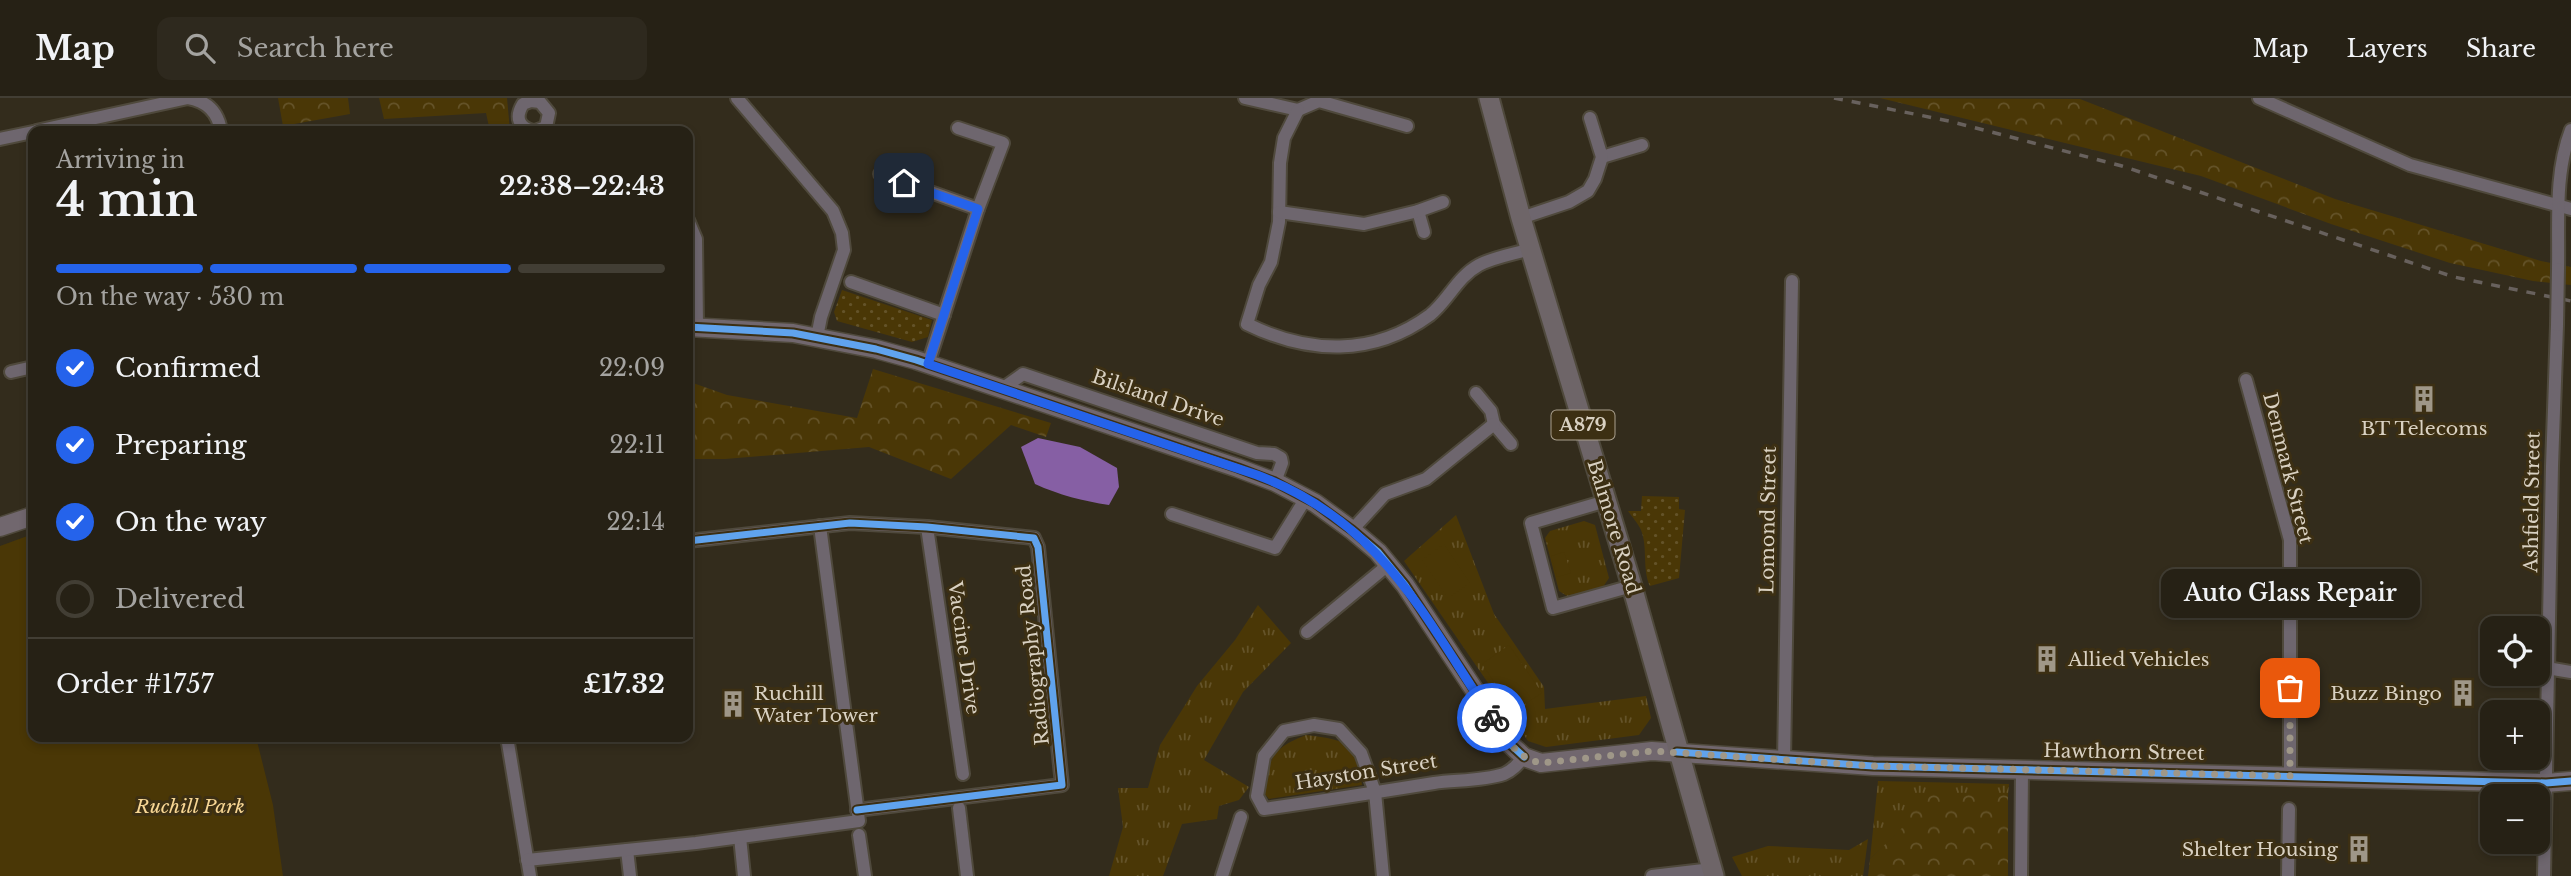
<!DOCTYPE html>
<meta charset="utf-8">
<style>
body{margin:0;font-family:"Libre Baskerville",serif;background:#2e291e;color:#f1f3f6;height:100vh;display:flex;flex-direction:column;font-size:26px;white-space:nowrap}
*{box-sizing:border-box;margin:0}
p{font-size:23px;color:#a4a3a0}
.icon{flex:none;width:38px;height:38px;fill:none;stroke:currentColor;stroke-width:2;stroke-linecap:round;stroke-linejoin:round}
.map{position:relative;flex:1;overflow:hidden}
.side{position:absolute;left:28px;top:28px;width:665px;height:616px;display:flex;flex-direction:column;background:#262115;border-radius:14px;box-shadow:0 4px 10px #0003,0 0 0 2px #423e34}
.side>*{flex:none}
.fabs{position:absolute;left:2480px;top:518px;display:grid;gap:14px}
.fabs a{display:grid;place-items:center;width:70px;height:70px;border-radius:14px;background:#262115;box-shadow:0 4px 10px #0003,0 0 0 2px #423e34;font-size:35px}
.pin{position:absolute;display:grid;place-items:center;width:60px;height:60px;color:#fff;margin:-30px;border-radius:14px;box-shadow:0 4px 10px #0006}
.courier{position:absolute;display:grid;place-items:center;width:70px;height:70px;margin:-35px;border:5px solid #2563eb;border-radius:50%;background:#fff;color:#222;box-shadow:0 2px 9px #0007}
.bubble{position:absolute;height:49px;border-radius:14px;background:#262115;box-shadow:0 4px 10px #0003,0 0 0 2px #423e34;font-size:23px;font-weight:600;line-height:49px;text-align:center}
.head em{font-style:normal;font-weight:600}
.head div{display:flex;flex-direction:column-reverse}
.head{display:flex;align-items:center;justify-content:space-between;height:119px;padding:0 28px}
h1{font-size:46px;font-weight:600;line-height:52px}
.bar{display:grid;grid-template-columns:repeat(4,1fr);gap:10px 7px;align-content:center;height:84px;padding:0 28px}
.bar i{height:9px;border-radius:5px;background:#423e34}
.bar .on{background:#2563eb}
.bar p{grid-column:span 4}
.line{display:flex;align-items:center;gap:18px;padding:0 28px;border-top:2px solid #423e34}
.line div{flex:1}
ol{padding:0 28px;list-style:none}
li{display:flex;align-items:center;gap:21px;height:77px}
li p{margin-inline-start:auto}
li .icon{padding:7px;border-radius:50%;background:#2563eb;color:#fff;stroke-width:4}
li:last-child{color:#a4a3a0}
li i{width:38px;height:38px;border:4px solid #423e34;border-radius:50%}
header{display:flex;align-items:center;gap:42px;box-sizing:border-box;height:98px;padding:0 35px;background:#262115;border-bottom:2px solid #423e34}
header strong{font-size:33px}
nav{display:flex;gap:38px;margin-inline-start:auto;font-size:24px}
.search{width:490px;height:63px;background:#2e291e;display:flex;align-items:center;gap:18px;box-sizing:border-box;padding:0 24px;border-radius:14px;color:#a4a3a0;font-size:26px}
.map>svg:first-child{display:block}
</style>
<header>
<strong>Map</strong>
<div class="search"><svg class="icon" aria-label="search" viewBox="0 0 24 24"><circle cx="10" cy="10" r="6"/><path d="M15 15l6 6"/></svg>Search here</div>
<nav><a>Map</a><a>Layers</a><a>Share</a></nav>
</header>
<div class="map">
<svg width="2571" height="778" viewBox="0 0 2571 778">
<defs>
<pattern id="grass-tufts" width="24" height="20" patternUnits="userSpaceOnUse" patternTransform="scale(1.75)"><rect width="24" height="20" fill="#4a3706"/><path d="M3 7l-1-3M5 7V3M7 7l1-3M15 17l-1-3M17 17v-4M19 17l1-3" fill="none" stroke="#645329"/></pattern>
<pattern id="forest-crowns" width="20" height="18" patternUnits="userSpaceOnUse" patternTransform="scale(1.75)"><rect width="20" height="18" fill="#4a3706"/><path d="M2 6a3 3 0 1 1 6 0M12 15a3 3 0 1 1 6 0" fill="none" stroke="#645329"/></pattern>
<pattern id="garden-dots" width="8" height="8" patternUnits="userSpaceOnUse" patternTransform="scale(1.75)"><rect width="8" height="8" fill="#4a3706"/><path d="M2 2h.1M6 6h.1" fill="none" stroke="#645329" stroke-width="1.8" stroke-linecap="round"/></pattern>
</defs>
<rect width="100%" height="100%" fill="#332c1c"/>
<!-- grass -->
<g fill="url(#grass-tufts)">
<polygon points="1456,417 1494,516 1544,589 1545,611 1646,598 1651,620 1639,637 1546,649 1528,643 1404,463"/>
<polygon points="1584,423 1595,427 1609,480 1603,489 1567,498 1559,493 1545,440 1550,433"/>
<polygon points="1258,507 1291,545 1243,594 1204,662 1249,689 1239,702 1219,708 1217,721 1182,726 1163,778 1109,778 1123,729 1118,690 1148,690 1160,647 1197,588 1235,542"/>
<path d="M 1306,637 C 1348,642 1355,644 1362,687 L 1269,701 L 1263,694 C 1271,658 1271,651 1306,637 Z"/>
<polygon points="1878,683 2009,686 2008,696 1922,696 1904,729 1870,761"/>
<polygon points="1868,741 1863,778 1742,778 1732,759 1768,748 1849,752"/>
</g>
<!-- forest -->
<g fill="url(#forest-crowns)">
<polygon points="278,0 348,0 350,16 283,28"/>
<polygon points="379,0 507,0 510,33 490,33 486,15 384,21"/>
<polygon points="1880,0 2080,1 2335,101 2541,163 2571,169 2571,187 2533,183 2450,165 2331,126 2201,78"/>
<polygon points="873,271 1051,325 1046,339 1011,327 951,381 869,349 725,361 688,361 688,287 693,285 727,297 857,320"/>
<polygon points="1921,696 2008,696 2008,778 1868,778 1870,761 1903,729"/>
</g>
<!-- park -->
<g fill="#4a3706">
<polygon points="33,436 33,639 256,639 273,707 283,778 0,778 0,448"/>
<polygon points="1444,446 1470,485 1448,500 1422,462"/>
<polygon points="1564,454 1571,475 1557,479 1551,458"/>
<polygon points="1509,547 1542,595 1514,613 1482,566"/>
</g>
<!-- garden -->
<g fill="url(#garden-dots)">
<polygon points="842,192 932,222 928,239 912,244 837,223 834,214"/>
<path d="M 1642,398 L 1679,399 L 1679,411 L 1685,412 L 1679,480 L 1650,488 C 1642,472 1648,449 1641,432 C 1638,425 1632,419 1628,413 L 1641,413 Z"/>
</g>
<!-- water -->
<path fill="#865fa4" d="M 1038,340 L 1080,349 L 1117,370 L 1119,389 L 1109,407 C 1083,403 1059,397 1035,386 L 1021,349 Z"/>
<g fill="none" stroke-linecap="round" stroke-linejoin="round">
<defs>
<g id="street">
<path d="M 188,0 C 207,3 218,14 221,33"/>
<polyline points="737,0 833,113 842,135 844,152 821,219 817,239"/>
<polyline points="1245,0 1298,12 1319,3 1407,28"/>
<polyline points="2259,0 2410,67 2571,111"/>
<path d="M 1298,12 L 1284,40 L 1280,65 L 1279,124 L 1271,164 L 1259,187 L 1247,226 C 1308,256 1373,259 1430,217 C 1448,203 1457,179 1479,167 C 1494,159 1514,156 1530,151"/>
<polyline points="36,33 188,0"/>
<path d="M 533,33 C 518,29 515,19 523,6 L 531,3 L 540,4 L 549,15 L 546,29 L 535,33"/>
<polyline points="0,41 33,34"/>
<polyline points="1602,59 1642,47"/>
<polyline points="880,76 978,111"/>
<polyline points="1418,113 1424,134"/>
<polyline points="1279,114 1364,126 1418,113 1443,104"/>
<polyline points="1521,120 1569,104 1588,93 1595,81 1602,59 1590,20"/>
<polyline points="688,122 696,141 697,229"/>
<path d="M 2558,171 C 2559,125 2554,76 2571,32"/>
<polyline points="851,184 944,217"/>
<polyline points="928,266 978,111 1003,45 958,30"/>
<polyline points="11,274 33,269"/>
<polyline points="2246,282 2290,442 2290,678"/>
<polyline points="1002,291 1023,276 1257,355 1274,356 1281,360 1282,365 1275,384"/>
<polyline points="1476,295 1491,313 1494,326 1511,346"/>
<polyline points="1606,403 1531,425 1553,510 1632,488"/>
<polyline points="1172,416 1275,450 1306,400"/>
<polyline points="927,429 963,676"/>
<polyline points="1352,432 1385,396 1426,381 1494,326"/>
<polyline points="688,443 850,425 927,429 1034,440 1038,449 1062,687 857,712"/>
<polyline points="1307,534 1388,467"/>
<polyline points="2547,570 2571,574"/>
<polyline points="507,639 530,778"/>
<polyline points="1784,663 1792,183"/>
<polyline points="959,710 967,778"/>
<polyline points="859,737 865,778"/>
<polyline points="740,739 744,778"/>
<polyline points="627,752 630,778"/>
<polyline points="527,762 696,745 859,723 820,428"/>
<polyline points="1222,778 1241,719"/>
<path d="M 1383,778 L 1375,694 L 1361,655 L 1339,631 L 1314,627 L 1284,633 L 1264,658 L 1257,698 L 1264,711 C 1321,703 1378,694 1434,685 C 1456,682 1483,683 1504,676 C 1513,672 1518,666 1524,659"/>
<polyline points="1652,778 1712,771"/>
<polyline points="2021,778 2022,672"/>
<polyline points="2288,778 2289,711"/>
<polyline points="2544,778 2552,368 2557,227"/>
</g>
<g id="secondary">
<polyline points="688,229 793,235 876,251 916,262 1238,370 1275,384 1315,405 1352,432 1378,454 1405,487 1510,646 1524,659 1541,665 1652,653 1873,668 2546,685 2571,683"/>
<polyline points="0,429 33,418"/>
</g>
<polyline id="primary" points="1489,0 1521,120 1632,488 1714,778"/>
</defs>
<!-- street casing -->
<use href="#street" stroke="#4f493c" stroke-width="16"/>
<!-- secondary casing -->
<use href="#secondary" stroke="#4f493c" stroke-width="21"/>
<!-- primary casing -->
<use href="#primary" stroke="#4f493c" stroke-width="23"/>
<!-- street -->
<use href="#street" stroke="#6e666e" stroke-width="12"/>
<!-- secondary -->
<use href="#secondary" stroke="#71676e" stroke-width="18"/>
<!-- primary -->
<use href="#primary" stroke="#6e6568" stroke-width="19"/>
<!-- rail -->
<polyline stroke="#68615d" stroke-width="3.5" stroke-dasharray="9 9" stroke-linecap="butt" points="1834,0 1949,23 2122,68 2454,179 2571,203"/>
<defs>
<polyline id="street-bridge" points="2557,227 2558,171"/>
</defs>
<!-- street-bridge casing -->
<use href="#street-bridge" stroke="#4f493c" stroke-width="16" stroke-linecap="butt"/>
<!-- street-bridge -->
<use href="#street-bridge" stroke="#6e666e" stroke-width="12"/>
<defs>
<g id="cycleway">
<polyline points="688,229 793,235 876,251 916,262 1238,370 1275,384 1315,405 1352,432 1378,454 1405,487 1510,646 1524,659"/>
<polyline points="688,443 850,425 927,429 1034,440 1038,449 1062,687 857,712"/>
<polyline points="1677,654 1873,668 2546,685 2571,683"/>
</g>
</defs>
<!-- cycleway casing -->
<use href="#cycleway" stroke="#3c2f13" stroke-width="11"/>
<!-- cycleway -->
<use href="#cycleway" stroke="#60a3ed" stroke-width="7"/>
</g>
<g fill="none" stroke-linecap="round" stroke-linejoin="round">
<!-- done -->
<path stroke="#9f9788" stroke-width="7" stroke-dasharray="0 12.6" d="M 1492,620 C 1505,639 1516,660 1541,665 L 1652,653 L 1873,668 L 2290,678 L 2290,590"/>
<!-- route -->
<path stroke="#2563eb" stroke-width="9" d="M 904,85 L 978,111 L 928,266 L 1257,377 C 1383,425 1422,516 1492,620"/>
</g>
<!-- icons -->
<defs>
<symbol id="building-bare" viewBox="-9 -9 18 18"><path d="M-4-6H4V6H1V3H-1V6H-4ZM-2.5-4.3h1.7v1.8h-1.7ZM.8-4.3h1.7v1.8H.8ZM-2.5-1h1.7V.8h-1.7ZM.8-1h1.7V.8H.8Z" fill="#9f9788" stroke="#3c2f13" stroke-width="2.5" paint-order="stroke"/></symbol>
</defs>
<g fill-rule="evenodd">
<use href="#building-bare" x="2405" y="282" width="38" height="38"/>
<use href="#building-bare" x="2028" y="542" width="38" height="38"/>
<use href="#building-bare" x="2444" y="576" width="38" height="38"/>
<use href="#building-bare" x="714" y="587" width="38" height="38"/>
<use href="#building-bare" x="2340" y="732" width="38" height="38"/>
</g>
<g text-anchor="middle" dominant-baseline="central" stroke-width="6" stroke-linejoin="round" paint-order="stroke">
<!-- shield labels -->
<rect fill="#3c2f13" stroke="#aaa08e" stroke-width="2" x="1551.5" y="312.5" width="63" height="29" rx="5"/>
<g font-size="18" font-weight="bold" fill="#d9d1c2">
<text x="1583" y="327">A879</text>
</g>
<!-- street labels -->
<g font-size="19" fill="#d9d1c2" stroke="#3c2f13">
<text transform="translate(1158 300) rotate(19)">Bilsland Drive</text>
<text transform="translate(2288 370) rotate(76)">Denmark Street</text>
<text transform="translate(2532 404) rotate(-89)">Ashfield Street</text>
<text transform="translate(1768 422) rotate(-89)">Lomond Street</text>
<text transform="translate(1614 429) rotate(73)">Balmore Road</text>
<text transform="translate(964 550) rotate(82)">Vaccine Drive</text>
<text transform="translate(1033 557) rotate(-96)">Radiography Road</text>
<text transform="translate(2124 654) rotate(1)">Hawthorn Street</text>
<text transform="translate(1366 674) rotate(-9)">Hayston Street</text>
</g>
<!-- poi labels -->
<g font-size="19" fill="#d9d1c2" stroke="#3c2f13" text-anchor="start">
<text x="2424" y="330" text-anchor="middle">BT Telecoms</text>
<text x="2068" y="561">Allied Vehicles</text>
<text x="754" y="595">Ruchill<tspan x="754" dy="22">Water Tower</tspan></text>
<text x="2442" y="595" text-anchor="end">Buzz Bingo</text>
<text x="2338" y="751" text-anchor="end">Shelter Housing</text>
</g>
<!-- park labels -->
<g font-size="19" font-style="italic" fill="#f7d694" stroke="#3c2f13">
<text x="190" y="708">Ruchill Park</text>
</g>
</g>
</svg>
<div class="fabs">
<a><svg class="icon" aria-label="locate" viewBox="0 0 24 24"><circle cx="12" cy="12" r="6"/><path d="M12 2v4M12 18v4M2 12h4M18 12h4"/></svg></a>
<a>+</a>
<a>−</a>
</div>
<div class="pin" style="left:2290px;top:590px;background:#ea580c"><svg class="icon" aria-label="bag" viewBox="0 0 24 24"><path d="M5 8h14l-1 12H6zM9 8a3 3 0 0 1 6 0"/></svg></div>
<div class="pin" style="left:904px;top:85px;background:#1f2937"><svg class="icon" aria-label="home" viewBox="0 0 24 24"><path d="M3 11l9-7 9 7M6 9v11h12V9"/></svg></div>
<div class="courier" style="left:1492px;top:620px"><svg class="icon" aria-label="bike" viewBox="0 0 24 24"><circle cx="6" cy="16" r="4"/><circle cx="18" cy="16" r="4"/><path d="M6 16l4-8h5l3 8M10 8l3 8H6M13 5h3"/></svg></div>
<div class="bubble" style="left:2161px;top:471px;width:259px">Auto Glass Repair</div>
<section class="side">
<div class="head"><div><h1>4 min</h1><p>Arriving in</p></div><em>22:38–22:43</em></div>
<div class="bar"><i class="on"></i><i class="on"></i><i class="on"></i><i></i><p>On the way · 530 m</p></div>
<ol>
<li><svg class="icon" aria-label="check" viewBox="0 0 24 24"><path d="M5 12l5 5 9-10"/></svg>Confirmed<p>22:09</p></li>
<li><svg class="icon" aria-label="check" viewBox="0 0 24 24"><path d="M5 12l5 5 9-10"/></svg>Preparing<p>22:11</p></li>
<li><svg class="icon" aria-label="check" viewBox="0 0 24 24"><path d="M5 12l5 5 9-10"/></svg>On the way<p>22:14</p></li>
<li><i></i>Delivered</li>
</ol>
<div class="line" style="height:91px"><div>Order #1757</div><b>£17.32</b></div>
</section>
</div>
